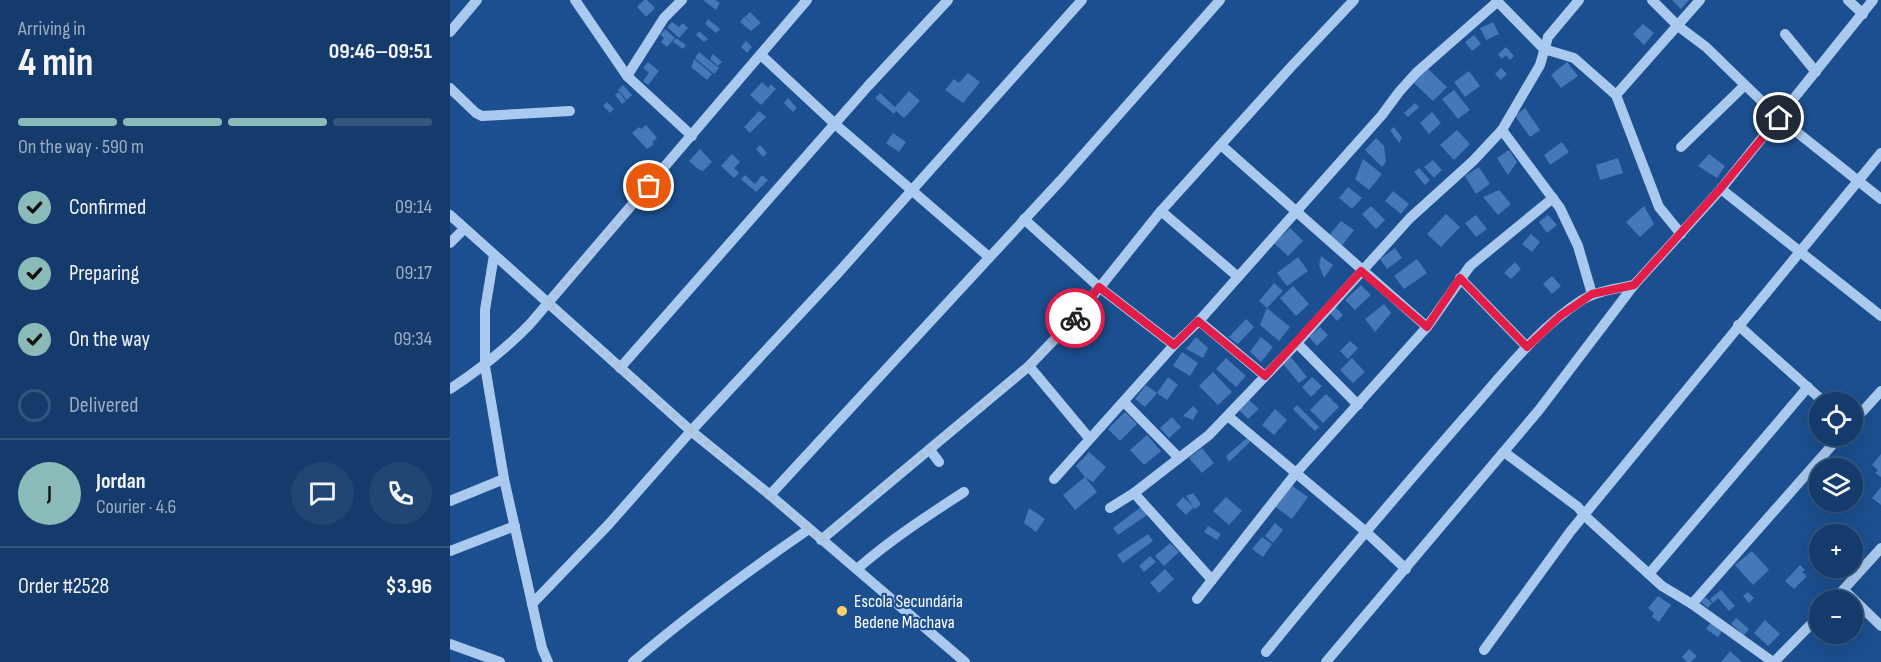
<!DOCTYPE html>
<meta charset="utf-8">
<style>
body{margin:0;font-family:"Sofia Sans Condensed",sans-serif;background:#214673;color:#f1f3f6;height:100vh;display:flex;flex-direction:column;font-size:22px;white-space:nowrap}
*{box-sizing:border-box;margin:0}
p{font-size:20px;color:#9dadc1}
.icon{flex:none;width:33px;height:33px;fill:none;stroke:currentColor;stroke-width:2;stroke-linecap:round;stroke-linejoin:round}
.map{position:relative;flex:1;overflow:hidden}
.side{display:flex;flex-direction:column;background:#143b6b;width:450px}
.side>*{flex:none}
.buttons{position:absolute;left:1359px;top:392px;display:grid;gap:12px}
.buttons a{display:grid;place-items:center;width:54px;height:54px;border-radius:50%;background:#143b6b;box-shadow:0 6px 24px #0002,0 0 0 2px #33557e;font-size:30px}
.pin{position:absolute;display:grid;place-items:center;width:51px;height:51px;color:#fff;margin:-26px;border:3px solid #fff;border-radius:50%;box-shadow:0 2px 6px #0007}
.courier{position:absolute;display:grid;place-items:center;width:60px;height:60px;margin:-30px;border:4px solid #e11d48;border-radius:50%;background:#fff;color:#222;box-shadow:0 2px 8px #0007}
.summary em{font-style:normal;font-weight:700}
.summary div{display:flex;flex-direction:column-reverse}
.summary{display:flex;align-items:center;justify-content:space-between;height:102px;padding:0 18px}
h1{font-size:39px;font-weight:700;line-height:45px}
.bar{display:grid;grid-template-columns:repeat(4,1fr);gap:9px 6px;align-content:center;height:72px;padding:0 18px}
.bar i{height:8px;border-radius:4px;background:#33557e}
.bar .active{background:#8bbbb9}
.bar p{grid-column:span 4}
.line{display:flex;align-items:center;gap:15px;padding:0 18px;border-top:2px solid #33557e}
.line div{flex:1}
.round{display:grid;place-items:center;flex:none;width:63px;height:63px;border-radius:32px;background:#214673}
ol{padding:0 18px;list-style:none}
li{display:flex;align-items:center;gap:18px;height:66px}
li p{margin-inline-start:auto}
li .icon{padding:6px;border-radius:50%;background:#8bbbb9;color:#111;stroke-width:4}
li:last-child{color:#9dadc1}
li i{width:33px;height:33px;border:3px solid #33557e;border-radius:50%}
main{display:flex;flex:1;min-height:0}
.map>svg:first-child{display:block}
</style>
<main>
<section class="side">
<div class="summary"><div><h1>4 min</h1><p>Arriving in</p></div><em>09:46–09:51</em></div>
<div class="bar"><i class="active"></i><i class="active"></i><i class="active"></i><i></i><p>On the way · 590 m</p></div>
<ol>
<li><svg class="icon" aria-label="check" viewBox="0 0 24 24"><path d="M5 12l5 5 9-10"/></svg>Confirmed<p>09:14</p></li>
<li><svg class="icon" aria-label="check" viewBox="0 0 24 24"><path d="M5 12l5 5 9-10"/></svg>Preparing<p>09:17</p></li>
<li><svg class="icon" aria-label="check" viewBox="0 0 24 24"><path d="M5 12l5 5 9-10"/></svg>On the way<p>09:34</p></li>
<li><i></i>Delivered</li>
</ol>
<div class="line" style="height:108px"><b class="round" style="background:#8bbbb9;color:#111">J</b><div><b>Jordan</b><p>Courier · 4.6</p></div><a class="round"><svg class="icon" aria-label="chat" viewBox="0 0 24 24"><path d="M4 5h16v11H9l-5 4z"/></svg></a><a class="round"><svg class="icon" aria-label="phone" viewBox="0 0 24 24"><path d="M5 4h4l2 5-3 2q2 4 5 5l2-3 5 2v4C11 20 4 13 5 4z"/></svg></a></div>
<div class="line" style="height:78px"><div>Order #2528</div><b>$3.96</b></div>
</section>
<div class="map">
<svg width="1431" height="662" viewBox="0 0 1431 662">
<rect width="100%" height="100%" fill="#1b4f8f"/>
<!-- building -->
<g fill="#4478b7">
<polygon points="194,0 197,0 205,8 196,17 187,7"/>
<polygon points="253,0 265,0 270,3 266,10"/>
<polygon points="1222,0 1239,0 1231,9"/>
<polygon points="300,12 311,23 301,31 290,22 294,17 303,25 295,17"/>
<polygon points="258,19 270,29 266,33 255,24"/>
<polygon points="222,22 229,27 233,23 238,28 229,38 217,27"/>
<polygon points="1043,22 1049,34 1036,40 1030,28"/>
<polygon points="1193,24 1204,33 1194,45 1183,34"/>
<polygon points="215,29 225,38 217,47 211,42 214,38 210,35"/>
<polygon points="249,31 258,39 254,42 246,35"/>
<polygon points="1024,35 1031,44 1022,51 1015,42"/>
<polygon points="226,38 236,45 233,49 223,42"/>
<polygon points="296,41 302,47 297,53 291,47"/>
<polygon points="1056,47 1064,56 1060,60 1056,55 1052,59 1048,54"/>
<polygon points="249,52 269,68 264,74 245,58"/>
<polygon points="263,54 272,62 268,66 260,59"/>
<polygon points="244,59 262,74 257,80 241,67"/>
<polygon points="198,62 209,71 198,85 193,81 199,73 193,68"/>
<polygon points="1117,62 1128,76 1111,88 1101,75"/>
<polygon points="977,68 997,87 983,101 963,82"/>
<polygon points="1051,68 1057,74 1051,80 1045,74"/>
<polygon points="1019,71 1030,86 1015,97 1004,82"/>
<polygon points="518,73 530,82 513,103 495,90 504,79 509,83"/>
<polygon points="312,82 318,88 321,84 326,89 311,105 300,95"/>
<polygon points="173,85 182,95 177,100 168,90"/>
<polygon points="1004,90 1020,110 1008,119 992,99"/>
<polygon points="459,91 470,101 454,118 446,111 444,114 425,98 430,93 445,107"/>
<polygon points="169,92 176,101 172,104 165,95"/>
<polygon points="338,98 347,108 343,112 334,103"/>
<polygon points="157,102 164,109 160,113 153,106"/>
<polygon points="965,103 969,107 958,117 954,113"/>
<polygon points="1075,108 1090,130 1080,137 1065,116"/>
<polygon points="309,111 316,117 300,133 294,127"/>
<polygon points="982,112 991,123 979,134 970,123"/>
<polygon points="196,125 207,138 202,142 204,144 197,149 182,133 189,127 191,129"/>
<polygon points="944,127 952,138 949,143 940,130"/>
<polygon points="1007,130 1020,144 1004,160 990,145"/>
<polygon points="443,133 456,142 449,152 436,143"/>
<polygon points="926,138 934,146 936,162 932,167 915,150"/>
<polygon points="1112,142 1119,152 1100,165 1094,155"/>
<polygon points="310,145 317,153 313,157 306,149"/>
<polygon points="250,149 262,162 253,171 248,169 239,161"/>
<polygon points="1059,150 1067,162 1058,175 1047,158"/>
<polygon points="282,154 290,162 284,168 289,173 284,178 271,166"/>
<polygon points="1259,154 1275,166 1267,178 1248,166"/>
<polygon points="1168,158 1173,173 1150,180 1146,165"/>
<polygon points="913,159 932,174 919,190 905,179"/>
<polygon points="983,160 992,170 984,178 974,167"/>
<polygon points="1029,167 1040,184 1026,194 1015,176"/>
<polygon points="969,168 980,180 975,185 964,172"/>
<polygon points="295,175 305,184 312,175 318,180 306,192 291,179"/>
<polygon points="898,187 912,198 902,209 889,198"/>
<polygon points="1049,190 1061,204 1048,215 1033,197"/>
<polygon points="943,191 959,204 951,214 935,201"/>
<polygon points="921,206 935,220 926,229 912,214"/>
<polygon points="1194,206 1204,224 1190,237 1176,222"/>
<polygon points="996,214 1010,227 991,247 977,234"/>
<polygon points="1026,215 1037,229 1026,237 1015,223"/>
<polygon points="1098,215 1107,225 1097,233 1089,222"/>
<polygon points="891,221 904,230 890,248 877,238"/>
<polygon points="840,228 853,241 838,256 824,243"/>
<polygon points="1081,234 1090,242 1082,252 1072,244"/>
<polygon points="945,248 952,258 937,269 930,259"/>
<polygon points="871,256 883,265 874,278 869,265"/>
<polygon points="848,257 858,271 837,286 827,273"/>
<polygon points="967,259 977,273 954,289 944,276"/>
<polygon points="1065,262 1071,269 1061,279 1054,273"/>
<polygon points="1102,276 1111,286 1102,294 1093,284"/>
<polygon points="824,283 833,291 817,308 809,301"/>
<polygon points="911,285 921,295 905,310 895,300"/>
<polygon points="843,286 859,304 846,316 830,298"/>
<polygon points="934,304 941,313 925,332 915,319"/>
<polygon points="884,306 893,315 887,321 878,311"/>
<polygon points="817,308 840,327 829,341 810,325"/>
<polygon points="796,319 804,327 788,344 779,337"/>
<polygon points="870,327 878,335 867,346 859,337"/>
<polygon points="746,337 758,348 753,358 736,349"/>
<polygon points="811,337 823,347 811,362 800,352"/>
<polygon points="900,341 908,348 898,359 890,351"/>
<polygon points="732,352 748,363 740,376 723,366"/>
<polygon points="841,357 857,377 849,383 833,364"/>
<polygon points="776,358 796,376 786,387 766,369"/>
<polygon points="902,358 915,372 903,383 890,370"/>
<polygon points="763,372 782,392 768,405 749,386"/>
<polygon points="718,377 728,385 717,400 707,393 695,407 685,399 696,385 707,393"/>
<polygon points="862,377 872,386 861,397 852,387"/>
<polygon points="876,394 889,407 873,423 860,410"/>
<polygon points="798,399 809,409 798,419 788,409"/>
<polygon points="847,405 869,427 865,431 843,409"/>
<polygon points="743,406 748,411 743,420 733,416"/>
<polygon points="825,409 837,420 824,435 812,425"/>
<polygon points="675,412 687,424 670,441 658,429"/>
<polygon points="722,417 731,427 719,438 710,428"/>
<polygon points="697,435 711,451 694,465 680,450"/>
<polygon points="797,438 800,442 779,462 776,456"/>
<polygon points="752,448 764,463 752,473 739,458"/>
<polygon points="639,452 656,467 643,482 635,477 647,492 625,510 613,495 635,477 626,466"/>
<polygon points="1431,454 1431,477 1425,473 1428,470 1422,465"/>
<polygon points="838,483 858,497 842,519 823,505"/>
<polygon points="1431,487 1431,505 1422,498"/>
<polygon points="743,493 751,504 745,509 736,496"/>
<polygon points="733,497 744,507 736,515 726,505"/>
<polygon points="776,497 792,511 779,525 763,511"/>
<polygon points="1395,501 1403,503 1396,511 1390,507"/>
<polygon points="691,507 697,515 668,535 663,528"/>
<polygon points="579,508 595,519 586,532 574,523"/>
<polygon points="825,523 833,530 823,543 815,536"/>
<polygon points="758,526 771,534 767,540 754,532"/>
<polygon points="698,534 703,541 673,563 667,555"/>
<polygon points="812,537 822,544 813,557 802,549"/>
<polygon points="720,543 729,552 714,566 705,556"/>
<polygon points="1302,551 1319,570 1303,585 1285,565"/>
<polygon points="700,556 706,562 694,572 689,566"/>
<polygon points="1350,565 1355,570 1352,572 1357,576 1344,589 1335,581"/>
<polygon points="1386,567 1390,567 1396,572 1389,580 1381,573"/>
<polygon points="715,569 724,579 709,593 700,583"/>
<polygon points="1271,590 1285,606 1279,611 1268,598 1263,603 1260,599"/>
<polygon points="1298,592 1304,598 1299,603 1293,596"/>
<polygon points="1208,596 1221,605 1209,622 1202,617 1204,613 1198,608"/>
<polygon points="1255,597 1262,603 1258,608 1251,602"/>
<polygon points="1286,618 1299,629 1294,635 1281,624"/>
<polygon points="1315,620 1330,634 1318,646 1304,633"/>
<polygon points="1261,622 1272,631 1268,637 1256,629"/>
<polygon points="1392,633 1401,633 1391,645 1386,641"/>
<polygon points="1239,649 1247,656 1241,662 1237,662 1232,657"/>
<polygon points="1280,651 1292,662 1271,662"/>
</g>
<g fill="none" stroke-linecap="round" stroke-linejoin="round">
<!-- minor -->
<g stroke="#a9c9ee" stroke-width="10">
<polyline points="125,0 177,76 242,136"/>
<polyline points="1046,0 1094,49 1124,58 1166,95 1209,207 1231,234"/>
<polyline points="1202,0 1228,26 1256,47 1329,118 1431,199"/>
<polyline points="1398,0 1413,14"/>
<polyline points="0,32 27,0"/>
<polyline points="1335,34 1366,72"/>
<polyline points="311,55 385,124 539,257"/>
<polyline points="177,76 214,18 232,0"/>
<polyline points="0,88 26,113 32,116 120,111"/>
<polyline points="1166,95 1250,0"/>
<polyline points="1052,130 1110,208 1128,246 1142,294"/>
<polyline points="771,145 977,327"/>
<polyline points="1231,147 1294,86"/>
<polyline points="1271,189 1431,316"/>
<polyline points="711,211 787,276"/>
<polyline points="0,215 241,431 320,495 515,662"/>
<polyline points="574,219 649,287 724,345"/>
<polyline points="0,243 14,229"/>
<polyline points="44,255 35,310 35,366 54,479 92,648 98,662"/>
<polyline points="1010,278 1077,347"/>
<polyline points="749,321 815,376"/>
<polyline points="1288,325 1374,402"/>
<polyline points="847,343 908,405"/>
<polyline points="579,366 639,438"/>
<polyline points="170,368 418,86 498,0"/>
<path d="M 0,389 C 29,370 55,350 80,324 L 357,0"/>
<polyline points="674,402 728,457"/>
<polyline points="778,416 915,531 956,569"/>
<polyline points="1402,423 1431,391"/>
<polyline points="480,450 489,462"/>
<polyline points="1054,452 1128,507 1135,516 1212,586 1242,604 1323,662"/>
<polyline points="604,479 724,345 749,321 932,115 949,92 966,73 1047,2"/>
<polyline points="684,493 762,580"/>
<polyline points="320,495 611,180 770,0"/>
<polyline points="0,501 54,479"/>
<polyline points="660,508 684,493 759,435 847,343 960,218 1023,161 1052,130 1090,65 1098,37 1129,0"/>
<polyline points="371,540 579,366 626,317 711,211 840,68 904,0"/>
<polyline points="0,551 65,526"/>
<path d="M 407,569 C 440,540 477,516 514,492"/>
<polyline points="1199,574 1358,387"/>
<polyline points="1394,590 1431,626"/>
<polyline points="747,599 846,473 977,327 1020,266 1103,198"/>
<polyline points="1384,600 1431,548"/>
<polyline points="82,604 159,524 241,431 388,273 632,0"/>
<polyline points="1242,604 1391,435"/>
<polyline points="0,644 50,662"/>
<polyline points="1034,650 1120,532 1431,153"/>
<path d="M 816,652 C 880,573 946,496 1013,419 C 1050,378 1085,330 1132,300 C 1147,291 1166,289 1184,285"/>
<path d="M 183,662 C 239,614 298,571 359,529"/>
<polyline points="876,662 1089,410 1184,285 1271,189 1423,0"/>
<polyline points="1324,662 1370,615"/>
</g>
</g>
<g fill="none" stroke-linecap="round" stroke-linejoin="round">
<!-- done -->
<polyline stroke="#afc1d8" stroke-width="6" stroke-dasharray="0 10.8" points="199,186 98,303 207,401 371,540 579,366 625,318"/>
<!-- route -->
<polyline stroke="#e11d48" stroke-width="8" points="625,318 649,287 724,345 748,321 815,376 911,271 977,327 1010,278 1077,347 1110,316 1142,294 1184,285 1270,189 1329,118"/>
</g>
<!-- markers -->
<circle fill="#ffd166" stroke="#1b4f8f" stroke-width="2" cx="392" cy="611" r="6"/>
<g text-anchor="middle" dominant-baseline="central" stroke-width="4.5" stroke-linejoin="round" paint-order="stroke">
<!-- poi labels -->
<g font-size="18" fill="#fff" stroke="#1b4f8f" text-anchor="start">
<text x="404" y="601">Escola Secundária<tspan x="404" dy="21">Bedene Machava</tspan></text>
</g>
</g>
</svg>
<div class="buttons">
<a><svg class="icon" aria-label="locate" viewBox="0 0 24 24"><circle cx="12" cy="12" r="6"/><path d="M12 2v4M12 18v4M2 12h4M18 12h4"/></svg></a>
<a><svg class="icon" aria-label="layers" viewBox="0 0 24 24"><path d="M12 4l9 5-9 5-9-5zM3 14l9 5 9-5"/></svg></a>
<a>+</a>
<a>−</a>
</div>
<div class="pin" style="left:199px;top:186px;background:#ea580c"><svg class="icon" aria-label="bag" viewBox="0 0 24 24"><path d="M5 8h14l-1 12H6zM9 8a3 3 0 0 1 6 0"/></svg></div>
<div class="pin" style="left:1329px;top:118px;background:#1f2937"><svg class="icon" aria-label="home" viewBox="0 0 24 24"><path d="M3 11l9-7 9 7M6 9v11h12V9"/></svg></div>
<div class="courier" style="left:625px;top:318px"><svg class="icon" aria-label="bike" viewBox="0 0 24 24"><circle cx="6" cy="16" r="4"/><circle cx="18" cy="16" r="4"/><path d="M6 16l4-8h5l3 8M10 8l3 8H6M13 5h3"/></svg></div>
</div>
</main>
